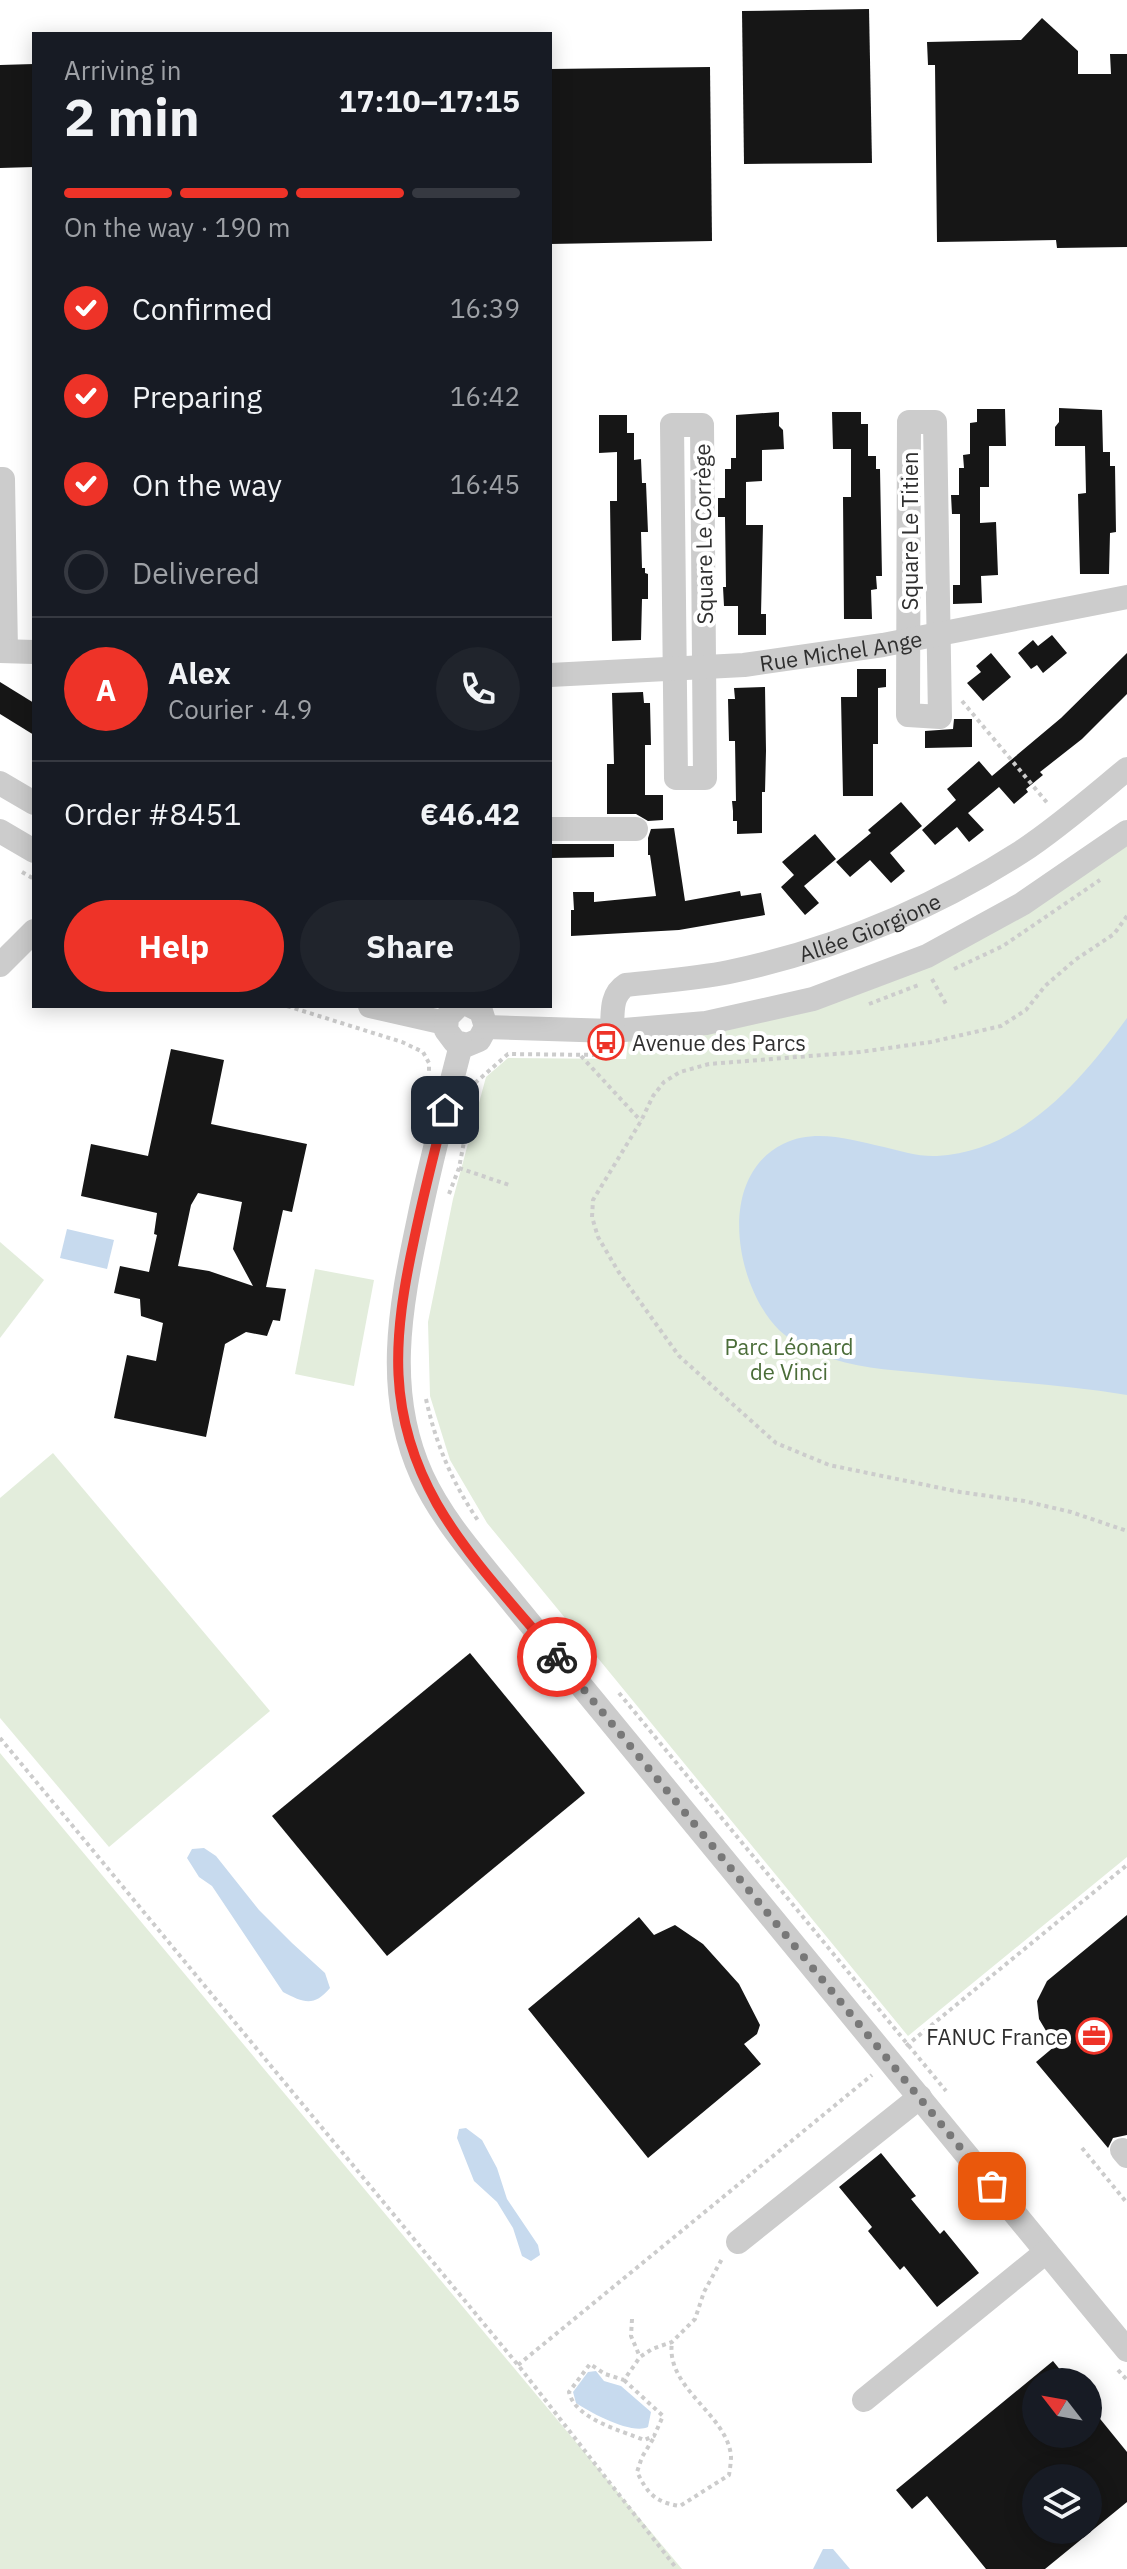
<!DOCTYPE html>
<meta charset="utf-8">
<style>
body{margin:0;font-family:"IBM Plex Sans",sans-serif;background:#20242c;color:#f1f3f6;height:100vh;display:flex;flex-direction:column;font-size:30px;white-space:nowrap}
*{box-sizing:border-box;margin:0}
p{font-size:26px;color:#9ea1a6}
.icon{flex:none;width:44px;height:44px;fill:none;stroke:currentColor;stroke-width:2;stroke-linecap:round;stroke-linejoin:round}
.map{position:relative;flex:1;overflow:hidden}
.details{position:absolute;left:32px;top:32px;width:520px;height:976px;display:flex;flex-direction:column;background:#171b24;border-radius:0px;box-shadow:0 4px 20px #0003}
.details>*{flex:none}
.needle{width:52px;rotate:301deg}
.buttons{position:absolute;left:1022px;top:2368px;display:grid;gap:16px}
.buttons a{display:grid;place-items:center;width:80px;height:80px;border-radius:50%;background:#171b24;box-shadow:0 4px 20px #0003;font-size:40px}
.pin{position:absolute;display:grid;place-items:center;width:68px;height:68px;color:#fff;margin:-34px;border-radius:16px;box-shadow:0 4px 12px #0006}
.courier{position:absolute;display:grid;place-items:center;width:80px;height:80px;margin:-40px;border:6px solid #ee3328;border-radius:50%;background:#fff;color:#222;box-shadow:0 2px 10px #0007}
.summary em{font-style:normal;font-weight:700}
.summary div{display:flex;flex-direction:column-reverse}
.summary{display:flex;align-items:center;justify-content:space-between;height:136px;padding:0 32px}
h1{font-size:52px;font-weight:700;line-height:60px}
.bar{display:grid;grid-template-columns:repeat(4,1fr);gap:12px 8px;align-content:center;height:96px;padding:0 32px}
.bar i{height:10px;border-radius:6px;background:#363941}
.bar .on{background:#ee3328}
.bar p{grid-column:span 4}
.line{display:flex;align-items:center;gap:20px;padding:0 32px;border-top:2px solid #363941}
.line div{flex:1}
.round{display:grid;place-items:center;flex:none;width:84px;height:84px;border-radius:42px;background:#20242c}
ol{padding:0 32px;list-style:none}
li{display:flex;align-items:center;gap:24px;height:88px}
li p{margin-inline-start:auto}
li .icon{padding:8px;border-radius:50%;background:#ee3328;color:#fff;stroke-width:4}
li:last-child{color:#9ea1a6}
li i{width:44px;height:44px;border:4px solid #363941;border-radius:50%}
.button{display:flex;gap:16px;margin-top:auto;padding:16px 32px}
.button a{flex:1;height:92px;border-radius:48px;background:#ee3328;color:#fff;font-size:32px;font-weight:700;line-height:92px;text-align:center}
.button a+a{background:#20242c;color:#f1f3f6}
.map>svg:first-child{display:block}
</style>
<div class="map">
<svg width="1127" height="2569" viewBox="0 0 1127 2569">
<rect width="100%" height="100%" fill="#fff"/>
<!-- green -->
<g fill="#e3eddc">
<polygon points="1127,845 1127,1857 908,2036 487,1523 450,1460 430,1396 428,1322 453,1199 486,1077 508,1058 626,1059 628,1041 854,994"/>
<polygon points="0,1242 44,1280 0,1338"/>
<polygon points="315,1269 374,1280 354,1386 295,1374"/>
<polygon points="53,1453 270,1711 109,1847 0,1718 0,1498"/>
<polygon points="0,1753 682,2569 0,2569"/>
</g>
<!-- water -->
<g fill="#c7daee">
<path d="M 1127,1018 L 1127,1395 C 1059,1384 990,1381 922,1373 C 888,1370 852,1367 821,1355 C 806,1349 791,1341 779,1330 C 735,1286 716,1177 783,1144 C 816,1128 850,1140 884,1147 C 901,1151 919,1157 937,1156 C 1022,1151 1081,1081 1127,1018 Z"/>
<polygon points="67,1229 114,1240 107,1269 60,1258"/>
<path d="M 204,1848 L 216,1856 L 259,1910 L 292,1943 L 325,1973 L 330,1988 C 314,2007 304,2003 283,1992 L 212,1886 L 199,1877 L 187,1858 L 192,1849 Z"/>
<polygon points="466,2128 482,2140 497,2168 507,2199 538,2245 540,2255 531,2261 522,2256 513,2228 497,2202 474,2181 457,2138 459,2129"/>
<path d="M 596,2371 L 604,2381 L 621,2386 L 651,2412 L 648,2427 C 632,2435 591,2413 576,2403 L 573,2392 L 588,2372 Z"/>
<polygon points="823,2549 833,2549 850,2569 813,2569"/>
</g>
<!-- building -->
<g fill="#161616" fill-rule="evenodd">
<polygon points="869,9 872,163 744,164 742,11"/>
<polygon points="1042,18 1078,51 1078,74 1111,74 1110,54 1127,54 1127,247 1057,248 1056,240 937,242 935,65 928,65 927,42 1021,40"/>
<polygon points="34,64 34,167 0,168 0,65"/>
<polygon points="710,67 712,241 550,244 550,69"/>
<polygon points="1059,408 1102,410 1103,452 1110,452 1110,466 1115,466 1116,532 1110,533 1109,574 1080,574 1078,494 1086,493 1085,446 1055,446 1055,427 1059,422"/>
<polygon points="977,409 1005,409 1006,446 989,446 989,487 980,487 980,523 996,522 998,575 981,576 982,603 953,604 953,585 960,585 960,514 952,514 951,495 959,495 959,468 964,468 963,455 970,454 970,423 977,422"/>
<polygon points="779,412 779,426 783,430 784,449 762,450 762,481 746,482 746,525 763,525 761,614 766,614 766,635 738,635 738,606 724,606 723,587 726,587 725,517 718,517 718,498 725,498 725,469 731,469 731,458 736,458 736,415"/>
<polygon points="832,412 861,412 861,424 868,424 868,456 876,456 876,469 880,469 882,576 876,576 877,589 871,590 872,619 844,619 843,497 851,497 851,449 833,449"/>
<polygon points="599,415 627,415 627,433 634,433 634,460 641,459 642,483 646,483 648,532 641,532 642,568 645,568 645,573 648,574 648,599 642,599 641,640 612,641 610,501 617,501 617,452 599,453"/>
<polygon points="1052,635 1067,653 1043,673 1037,665 1031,669 1018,653 1033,640 1038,646"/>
<polygon points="991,653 1011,677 983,701 967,683 981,672 976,666"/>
<polygon points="1127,653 1127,694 1082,739 1040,772 1043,775 1026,789 1028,792 1014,804 999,787 968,813 984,830 969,842 957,827 935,845 922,830 956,800 947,789 979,761 992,776 1061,718"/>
<polygon points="857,669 886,669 886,687 878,688 878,744 873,744 873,796 843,796 841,697 857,697"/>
<polygon points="0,682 34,703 34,735 0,714"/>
<polygon points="765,687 766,751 765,792 762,792 762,833 737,834 737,821 733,821 733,811 732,801 736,801 735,741 729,741 728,699 735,699 734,688"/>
<polygon points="643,692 644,703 650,703 651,745 645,745 645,795 663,795 663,820 648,821 636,814 607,814 607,764 614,764 612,693"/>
<polygon points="954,719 972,719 972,747 925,748 925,731 953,729"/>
<polygon points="901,802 922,826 890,853 905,871 891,883 870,860 850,877 836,862 871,833 868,830"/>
<polygon points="674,828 685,901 740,891 741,896 761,893 765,915 679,930 571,936 571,910 574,910 573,892 594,892 594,902 656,896 650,855 648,855 648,838 651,829"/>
<polygon points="815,834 836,859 804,886 819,903 805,915 781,887 794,875 782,862"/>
<polygon points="550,844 614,844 614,857 550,858"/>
<path d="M 171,1049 L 224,1060 L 211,1124 L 307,1144 L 292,1212 L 283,1210 L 266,1287 L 286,1289 L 280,1321 L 273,1320 L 267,1336 L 246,1332 L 225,1344 L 206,1437 L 114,1418 L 127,1355 L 156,1361 L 163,1323 L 141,1316 L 140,1299 L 114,1293 L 120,1266 L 149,1272 L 157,1235 L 154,1234 L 157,1213 L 81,1196 L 91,1144 L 148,1156 ZM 198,1193 L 242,1202 L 233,1249 L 253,1286 L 209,1271 L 178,1266 L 191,1205 Z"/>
<polygon points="470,1653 585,1793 387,1956 272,1816"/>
<polygon points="1127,1915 1127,2135 1113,2138 1108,2148 1036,2062 1055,2046 1039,2019 1037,2001 1047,1981"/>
<polygon points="639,1917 654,1935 675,1925 703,1944 739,1984 760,2025 757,2034 744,2044 761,2064 648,2158 528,2009"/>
<polygon points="881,2153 916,2196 911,2199 940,2234 944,2230 979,2273 937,2307 904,2266 900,2270 868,2231 872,2227 839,2187"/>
<path d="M 1053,2361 L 1070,2382 L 1036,2382 L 1036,2434 L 1088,2434 L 1088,2404 L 1127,2452 L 1127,2502 L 1045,2569 L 986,2569 L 927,2496 L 912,2509 L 896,2490 ZM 1036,2478 L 1088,2478 L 1088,2530 L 1036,2530 Z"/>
</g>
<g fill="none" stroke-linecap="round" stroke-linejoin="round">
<!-- path -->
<g stroke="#ccc" stroke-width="4" stroke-dasharray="4 4" stroke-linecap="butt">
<polyline points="962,701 1049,805"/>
<polyline points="22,872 34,879"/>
<polyline points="1127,916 1114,934 1075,960 1045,986 1026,1010 1001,1026 931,1042 860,1052 709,1064 680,1072 664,1082 653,1096 641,1121 593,1200 592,1217 598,1237 618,1271 679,1356 776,1443 829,1465 960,1492 1024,1501 1071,1512 1127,1531"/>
<polyline points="954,969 1003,946 1100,880"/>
<polyline points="932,979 946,1004"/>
<polyline points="869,1004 921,984"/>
<polyline points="287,1006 402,1042 423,1052 429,1063 429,1072"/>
<polyline points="581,1056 641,1121"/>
<polyline points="475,1083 508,1054 603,1055"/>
<polyline points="459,1168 512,1186"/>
<polyline points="449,1194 459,1168 471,1105"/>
<path d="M 426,1399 C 436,1445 453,1484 479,1522"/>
<polyline points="619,1693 946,2091"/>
<polyline points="0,1738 518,2365 677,2569"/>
<polyline points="906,2046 1127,1865"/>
<polyline points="1082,2148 1127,2203"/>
<polyline points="632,2319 631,2336 640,2357"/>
<polyline points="518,2365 872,2075"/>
<polyline points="1118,2370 1127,2380"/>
<path d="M 624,2380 L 663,2416 L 654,2436 L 644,2440 C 620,2430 575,2419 569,2392 L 590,2364 L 605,2374 L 624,2380 L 640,2357 L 652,2349 L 672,2342 L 695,2319 L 704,2292 L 723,2257"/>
<path d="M 653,2439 L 642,2457 L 637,2472 C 648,2494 655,2502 680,2506 L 729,2475 C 730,2469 731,2462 731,2456 C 727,2414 665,2388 672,2342"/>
</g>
<!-- minor -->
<g stroke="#ccc" stroke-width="24">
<polygon points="909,422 935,422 940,717 908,715"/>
<polygon points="672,425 702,425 705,778 676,778"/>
<polyline points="0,479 3,479 6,651"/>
<polyline points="0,651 34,652"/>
<path id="s1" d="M 550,675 L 744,665 L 883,645 L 1127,597"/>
<polyline points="0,783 34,803"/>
<polyline points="550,829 636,829"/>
<polyline points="0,831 34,851"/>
<polyline points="0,965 34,931"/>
<polyline points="370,1006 445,1023"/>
<polyline points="458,1006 447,1017 446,1030 455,1042 467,1045 479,1040 486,1027 481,1011 471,1006"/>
<polyline points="486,1027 612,1031 706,1023 813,999 927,956 1022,904 1127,832"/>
<path id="s2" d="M 612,1031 C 613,1014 610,995 626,985 C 660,981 695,979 729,972 C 833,950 932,909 1021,852 C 1059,827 1093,797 1127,769"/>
<path d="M 461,1045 C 446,1104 430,1163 418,1223 C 400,1308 384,1393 422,1476 C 440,1515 468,1548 495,1581 L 1127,2350"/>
<polyline points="1122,2150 1127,2156"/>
<polyline points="738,2242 920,2097"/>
<polyline points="864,2400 1046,2252"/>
</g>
</g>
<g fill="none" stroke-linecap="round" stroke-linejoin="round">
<!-- done -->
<polyline stroke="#787878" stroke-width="8" stroke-dasharray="0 14.4" points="557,1657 992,2186"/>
<!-- route -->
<path stroke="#ee3328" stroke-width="10" d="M 445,1110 C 434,1153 423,1196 414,1240 C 393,1337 386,1414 437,1504 C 468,1558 517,1609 557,1657"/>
</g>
<!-- icons -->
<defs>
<symbol id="bus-ring" viewBox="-11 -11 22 22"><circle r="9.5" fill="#fff" stroke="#ee3328" stroke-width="1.5"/><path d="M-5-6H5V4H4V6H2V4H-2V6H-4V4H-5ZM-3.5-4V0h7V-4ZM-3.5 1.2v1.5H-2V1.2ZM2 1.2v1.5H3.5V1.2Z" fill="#ee3328"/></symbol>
<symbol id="office-ring" viewBox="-11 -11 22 22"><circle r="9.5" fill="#fff" stroke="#ee3328" stroke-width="1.5"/><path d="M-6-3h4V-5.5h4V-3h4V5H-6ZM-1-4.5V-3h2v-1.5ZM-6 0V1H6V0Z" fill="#ee3328"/></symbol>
</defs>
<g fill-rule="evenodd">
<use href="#bus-ring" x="586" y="1022" width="40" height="40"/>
<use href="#office-ring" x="1074" y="2016" width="40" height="40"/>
</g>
<g text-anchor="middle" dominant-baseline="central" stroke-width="8" stroke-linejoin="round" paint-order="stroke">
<!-- street labels -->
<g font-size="22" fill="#2f2f2f" stroke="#fff">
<text transform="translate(909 531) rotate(-90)">Square Le Titien</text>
<text transform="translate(703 534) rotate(-91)">Square Le Corrège</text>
<text stroke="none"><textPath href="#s1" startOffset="292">Rue Michel Ange</textPath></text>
<text stroke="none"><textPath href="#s2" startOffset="302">Allée Giorgione</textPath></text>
</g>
<!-- poi labels -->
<g font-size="22" fill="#2f2f2f" stroke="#fff" text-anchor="start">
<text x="632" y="1042">Avenue des Parcs</text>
<text x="1068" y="2036" text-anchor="end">FANUC France</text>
</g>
<!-- park labels -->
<g font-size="22" fill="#4b6d39" stroke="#fff">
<text x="789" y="1346">Parc Léonard<tspan x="789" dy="25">de Vinci</tspan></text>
</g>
</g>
</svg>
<div class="buttons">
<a><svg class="needle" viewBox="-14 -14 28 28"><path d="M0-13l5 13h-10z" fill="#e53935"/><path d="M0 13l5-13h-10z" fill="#9ea1a6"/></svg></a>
<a><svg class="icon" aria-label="layers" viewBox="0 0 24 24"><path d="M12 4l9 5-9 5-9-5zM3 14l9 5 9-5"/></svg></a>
</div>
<div class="pin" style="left:992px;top:2186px;background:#ea580c"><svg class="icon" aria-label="bag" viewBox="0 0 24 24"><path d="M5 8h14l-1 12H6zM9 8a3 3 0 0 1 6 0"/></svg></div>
<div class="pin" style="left:445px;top:1110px;background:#1f2937"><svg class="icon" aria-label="home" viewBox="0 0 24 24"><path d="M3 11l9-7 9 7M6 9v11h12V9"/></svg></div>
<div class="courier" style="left:557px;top:1657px"><svg class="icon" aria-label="bike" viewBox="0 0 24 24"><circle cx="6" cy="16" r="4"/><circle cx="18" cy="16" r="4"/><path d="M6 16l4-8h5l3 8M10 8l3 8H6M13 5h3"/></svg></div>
<section class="details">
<div class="summary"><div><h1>2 min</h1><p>Arriving in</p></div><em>17:10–17:15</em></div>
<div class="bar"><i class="on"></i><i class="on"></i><i class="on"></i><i></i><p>On the way · 190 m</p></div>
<ol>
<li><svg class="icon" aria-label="check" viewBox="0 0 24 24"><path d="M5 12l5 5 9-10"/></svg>Confirmed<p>16:39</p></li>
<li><svg class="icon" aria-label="check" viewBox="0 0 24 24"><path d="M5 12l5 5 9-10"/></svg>Preparing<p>16:42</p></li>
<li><svg class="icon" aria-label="check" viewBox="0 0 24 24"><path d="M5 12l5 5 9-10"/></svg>On the way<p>16:45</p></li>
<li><i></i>Delivered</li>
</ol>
<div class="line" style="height:144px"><b class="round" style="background:#ee3328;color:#fff">A</b><div><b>Alex</b><p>Courier · 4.9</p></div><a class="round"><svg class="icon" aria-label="phone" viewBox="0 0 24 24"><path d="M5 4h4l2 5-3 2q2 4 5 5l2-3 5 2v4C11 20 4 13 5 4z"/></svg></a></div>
<div class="line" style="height:104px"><div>Order #8451</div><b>€46.42</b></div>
<div class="button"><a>Help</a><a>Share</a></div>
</section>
</div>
